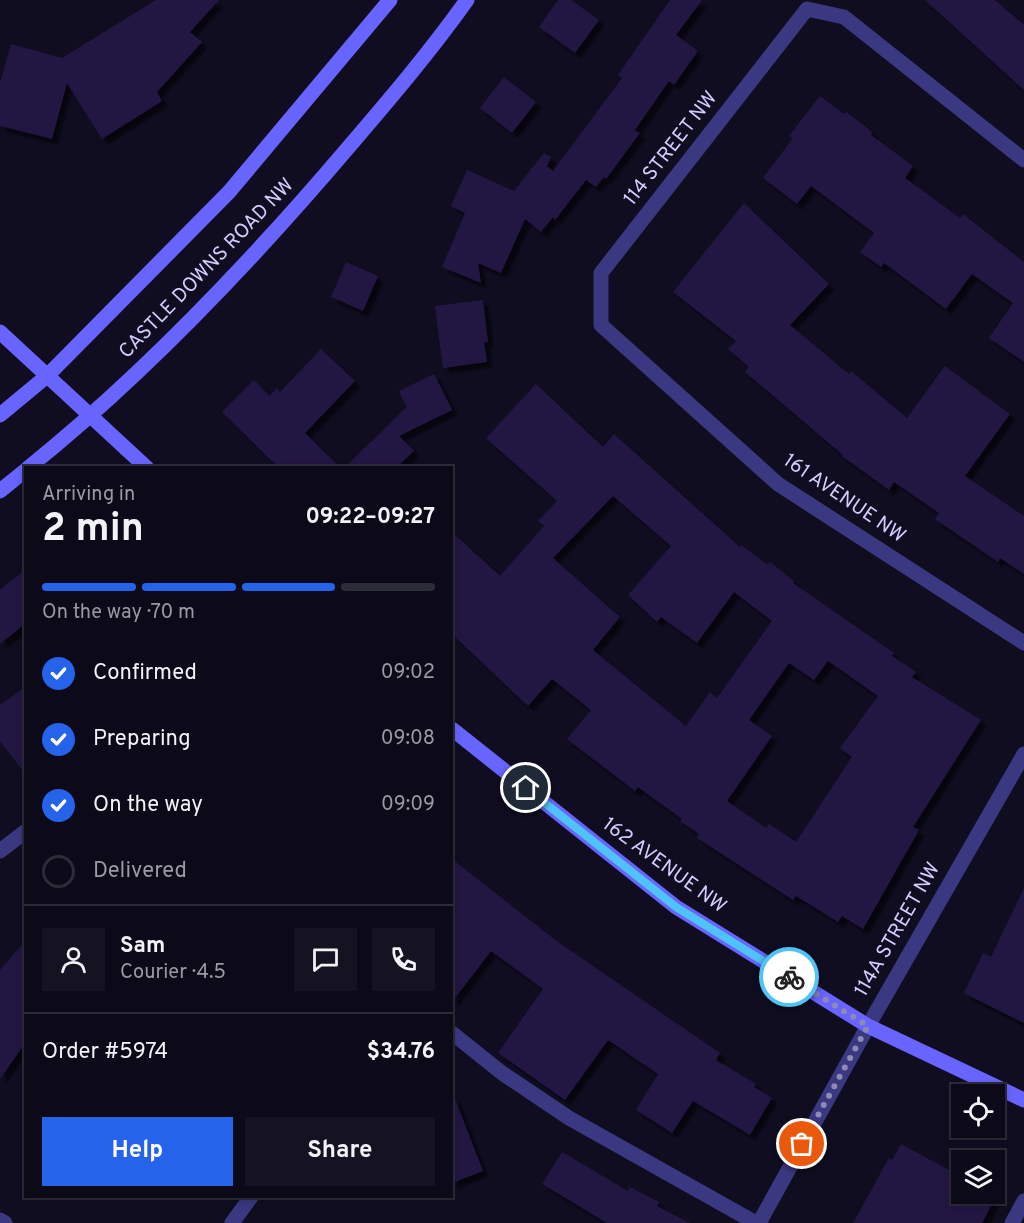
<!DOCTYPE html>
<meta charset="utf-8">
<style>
body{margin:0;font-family:Overpass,sans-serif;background:#151322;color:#f1f3f6;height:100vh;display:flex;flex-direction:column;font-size:22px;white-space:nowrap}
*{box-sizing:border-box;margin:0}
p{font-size:20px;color:#9a9aa2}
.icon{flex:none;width:33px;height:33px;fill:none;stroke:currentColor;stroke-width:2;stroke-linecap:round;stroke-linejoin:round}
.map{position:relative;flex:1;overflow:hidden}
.sheet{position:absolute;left:24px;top:466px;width:429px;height:732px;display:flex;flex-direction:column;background:#0c0a19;border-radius:0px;box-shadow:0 3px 9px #0003,0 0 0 2px #2c2b38}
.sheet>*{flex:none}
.controls{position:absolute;left:951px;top:1084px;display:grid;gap:12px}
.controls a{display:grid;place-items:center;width:54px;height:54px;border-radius:0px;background:#0c0a19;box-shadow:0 3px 9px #0003,0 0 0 2px #2c2b38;font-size:30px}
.pin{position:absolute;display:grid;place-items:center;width:51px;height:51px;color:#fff;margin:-26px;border:3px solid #fff;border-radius:50%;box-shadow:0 2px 6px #0007}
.courier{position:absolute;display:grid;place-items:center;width:60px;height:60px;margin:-30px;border:4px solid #4fc3f7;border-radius:50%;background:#fff;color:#222;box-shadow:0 2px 8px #0007}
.overview em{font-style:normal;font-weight:700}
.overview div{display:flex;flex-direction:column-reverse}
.overview{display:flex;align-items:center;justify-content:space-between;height:102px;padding:0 18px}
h1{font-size:39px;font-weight:700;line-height:45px}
.bar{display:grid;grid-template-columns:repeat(4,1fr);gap:9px 6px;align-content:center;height:72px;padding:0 18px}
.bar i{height:8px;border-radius:4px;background:#2c2b38}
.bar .on{background:#2563eb}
.bar p{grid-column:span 4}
.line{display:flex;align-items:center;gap:15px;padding:0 18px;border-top:2px solid #2c2b38}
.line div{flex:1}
.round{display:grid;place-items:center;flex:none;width:63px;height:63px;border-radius:0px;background:#151322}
ol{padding:0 18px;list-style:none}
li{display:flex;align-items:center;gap:18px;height:66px}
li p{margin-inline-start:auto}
li .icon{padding:6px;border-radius:50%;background:#2563eb;color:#fff;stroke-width:4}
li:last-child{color:#9a9aa2}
li i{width:33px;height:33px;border:3px solid #2c2b38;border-radius:50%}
.action{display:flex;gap:12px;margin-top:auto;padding:12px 18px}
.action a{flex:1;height:69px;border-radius:0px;background:#2563eb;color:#fff;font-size:24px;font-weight:700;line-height:69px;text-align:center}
.action a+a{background:#151322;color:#f1f3f6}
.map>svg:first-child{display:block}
</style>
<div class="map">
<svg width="1024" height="1223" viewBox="0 0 1024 1223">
<defs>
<filter id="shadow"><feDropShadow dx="5.5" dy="5.5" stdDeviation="1.5" flood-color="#0009"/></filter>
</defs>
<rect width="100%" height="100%" fill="#100d21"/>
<!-- building -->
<g fill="#211942" fill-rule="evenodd" filter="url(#shadow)">
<polygon points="156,0 219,0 190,32 202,42 157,92 162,101 102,139 67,83 52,139 0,126 0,83 11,44 62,58"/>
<polygon points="558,0 571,0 599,20 575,53 539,27"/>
<polygon points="670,0 702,0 676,35 698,51 674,85 669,81 635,130 640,133 606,179 604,177 596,187 586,180 555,220 553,217 541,232 525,219 501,273 478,263 481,283 442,267 465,213 451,206 467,170 514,191 544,153 551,157 547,166 553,171 622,78 618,75"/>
<polygon points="925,0 995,0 1024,25 1024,90"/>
<polygon points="504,77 536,102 512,133 480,108"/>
<polygon points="820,96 844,114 846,112 872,132 871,135 913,166 905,178 960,218 963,214 1024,262 1024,362 989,338 1013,303 972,274 946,309 884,263 881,267 860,252 874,233 811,186 797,204 763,178 793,138 789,136"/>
<polygon points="744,203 829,284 790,325 849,374 851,371 907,418 945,366 1010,414 965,476 1024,516 1024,574 1000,558 998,562 935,519 939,513 894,482 889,490 842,456 843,455 745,372 749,367 728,349 736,341 673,292"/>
<polygon points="346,262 378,276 363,311 331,297"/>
<polygon points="483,300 488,342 484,343 487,362 443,368 435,306"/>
<polygon points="321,349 355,381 305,433 341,468 279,468 222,412 254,380 270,396 277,388 280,392"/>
<polygon points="434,374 452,410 399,436 414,451 396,468 344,468 407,407 399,391"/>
<path d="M 536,384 L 603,447 L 614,434 L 740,547 L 741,545 L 768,565 L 770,562 L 794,581 L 793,583 L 894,653 L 892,656 L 916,672 L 912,677 L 981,720 L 913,827 L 919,830 L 863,929 L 842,916 L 838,922 L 796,896 L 793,900 L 697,838 L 699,834 L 680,821 L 682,819 L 638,787 L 635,791 L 567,739 L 591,710 L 552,679 L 528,706 L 452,634 L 452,532 L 500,576 L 544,526 L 538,521 L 557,501 L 486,438 ZM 613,496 L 671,546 L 628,595 L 657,622 L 661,617 L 697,643 L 734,592 L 772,621 L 717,698 L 710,692 L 686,726 L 593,650 L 620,617 L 553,558 ZM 828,661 L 878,696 L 840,748 L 852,757 L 796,842 L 769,824 L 766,828 L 727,801 L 772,736 L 749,720 L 789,663 L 814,680 Z"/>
<polygon points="26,569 26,623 0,644 0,590"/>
<polygon points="26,686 26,775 0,741 0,705"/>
<polygon points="452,859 558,942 720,1053 716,1060 756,1084 754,1087 772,1098 750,1135 693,1101 672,1133 636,1110 658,1074 608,1040 565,1100 498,1053 543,989 491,951 452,1002"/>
<polygon points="1024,888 1024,1023 964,993 983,953 991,957"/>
<polygon points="26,940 26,1042 0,1079 0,970"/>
<polygon points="454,1096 483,1171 452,1183 452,1097"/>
<polygon points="901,1144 962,1177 962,1194 997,1194 982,1223 853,1223 889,1158 892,1160"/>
<polygon points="562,1152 628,1191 630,1187 659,1202 657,1206 690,1223 607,1223 542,1184"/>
</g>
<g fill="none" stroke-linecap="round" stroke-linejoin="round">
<!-- lane -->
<g stroke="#3a3881" stroke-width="15">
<polyline points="452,1033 502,1073 569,1118 756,1223"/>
<polyline points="1012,1223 1024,1201"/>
</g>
<!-- street -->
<g stroke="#3a3881" stroke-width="15">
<polyline points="1024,160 844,17 807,9 601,273 601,325 778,484 1024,643"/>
<polyline points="0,851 26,831"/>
<polyline points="0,1220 5,1223"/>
<polyline points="232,1223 251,1197"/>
<polyline points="759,1223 868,1026 1024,754"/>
</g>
<!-- secondary -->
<g stroke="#6764ff" stroke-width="15">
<polyline points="0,332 147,468"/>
<polyline points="0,415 47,376 229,192 390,0"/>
<path d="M 28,468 C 145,374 250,263 347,149 C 389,100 430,52 467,0"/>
<polyline points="0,491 26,470"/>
<polyline points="452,729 676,907 868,1026 1024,1100"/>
</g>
</g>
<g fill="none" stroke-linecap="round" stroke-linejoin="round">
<!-- done -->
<polyline stroke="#8f8ab1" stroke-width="6" stroke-dasharray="0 10.8" points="789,977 868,1026 802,1144"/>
<!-- route -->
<polyline stroke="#4fc3f7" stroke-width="8" points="526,788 676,907 789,977"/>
</g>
<g text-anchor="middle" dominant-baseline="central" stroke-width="6" stroke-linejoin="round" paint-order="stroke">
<!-- street labels -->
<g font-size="20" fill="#d3cdff" stroke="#100d21">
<text transform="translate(671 149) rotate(-52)">114 STREET NW</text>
<text transform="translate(207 269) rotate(-46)">CASTLE DOWNS ROAD NW</text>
<text transform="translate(844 499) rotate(34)">161 AVENUE NW</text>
<text transform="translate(664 866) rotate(36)">162 AVENUE NW</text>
<text transform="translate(898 930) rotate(-60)">114A STREET NW</text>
</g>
</g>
</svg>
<div class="controls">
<a><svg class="icon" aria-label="locate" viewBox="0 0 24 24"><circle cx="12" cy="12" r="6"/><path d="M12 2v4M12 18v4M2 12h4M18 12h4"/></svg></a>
<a><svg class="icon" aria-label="layers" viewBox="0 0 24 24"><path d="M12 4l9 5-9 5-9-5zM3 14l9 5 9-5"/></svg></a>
</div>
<div class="pin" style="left:802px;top:1144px;background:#ea580c"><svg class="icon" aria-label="bag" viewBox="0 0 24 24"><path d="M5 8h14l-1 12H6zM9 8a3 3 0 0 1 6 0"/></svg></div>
<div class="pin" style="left:526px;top:788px;background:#1f2937"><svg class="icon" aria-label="home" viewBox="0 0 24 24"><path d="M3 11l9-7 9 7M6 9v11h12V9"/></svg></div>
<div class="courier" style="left:789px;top:977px"><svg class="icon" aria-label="bike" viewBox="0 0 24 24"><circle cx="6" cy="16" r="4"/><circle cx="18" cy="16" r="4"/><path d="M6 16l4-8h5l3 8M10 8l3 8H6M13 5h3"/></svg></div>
<section class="sheet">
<div class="overview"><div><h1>2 min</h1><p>Arriving in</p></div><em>09:22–09:27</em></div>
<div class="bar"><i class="on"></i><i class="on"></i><i class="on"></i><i></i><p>On the way · 70 m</p></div>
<ol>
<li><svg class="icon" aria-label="check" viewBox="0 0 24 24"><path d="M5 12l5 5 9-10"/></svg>Confirmed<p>09:02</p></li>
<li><svg class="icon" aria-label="check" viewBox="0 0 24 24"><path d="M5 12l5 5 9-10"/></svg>Preparing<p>09:08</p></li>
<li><svg class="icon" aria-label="check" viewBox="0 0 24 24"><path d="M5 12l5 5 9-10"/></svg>On the way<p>09:09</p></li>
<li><i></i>Delivered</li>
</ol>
<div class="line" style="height:108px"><a class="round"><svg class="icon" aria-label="person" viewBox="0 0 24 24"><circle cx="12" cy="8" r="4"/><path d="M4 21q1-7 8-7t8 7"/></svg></a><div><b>Sam</b><p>Courier · 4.5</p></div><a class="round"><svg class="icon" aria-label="chat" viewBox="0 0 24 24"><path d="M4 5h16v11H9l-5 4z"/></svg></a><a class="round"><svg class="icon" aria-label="phone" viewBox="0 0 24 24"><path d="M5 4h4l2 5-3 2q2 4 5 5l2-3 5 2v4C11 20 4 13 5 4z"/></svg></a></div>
<div class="line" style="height:78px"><div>Order #5974</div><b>$34.76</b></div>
<div class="action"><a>Help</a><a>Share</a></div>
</section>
</div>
